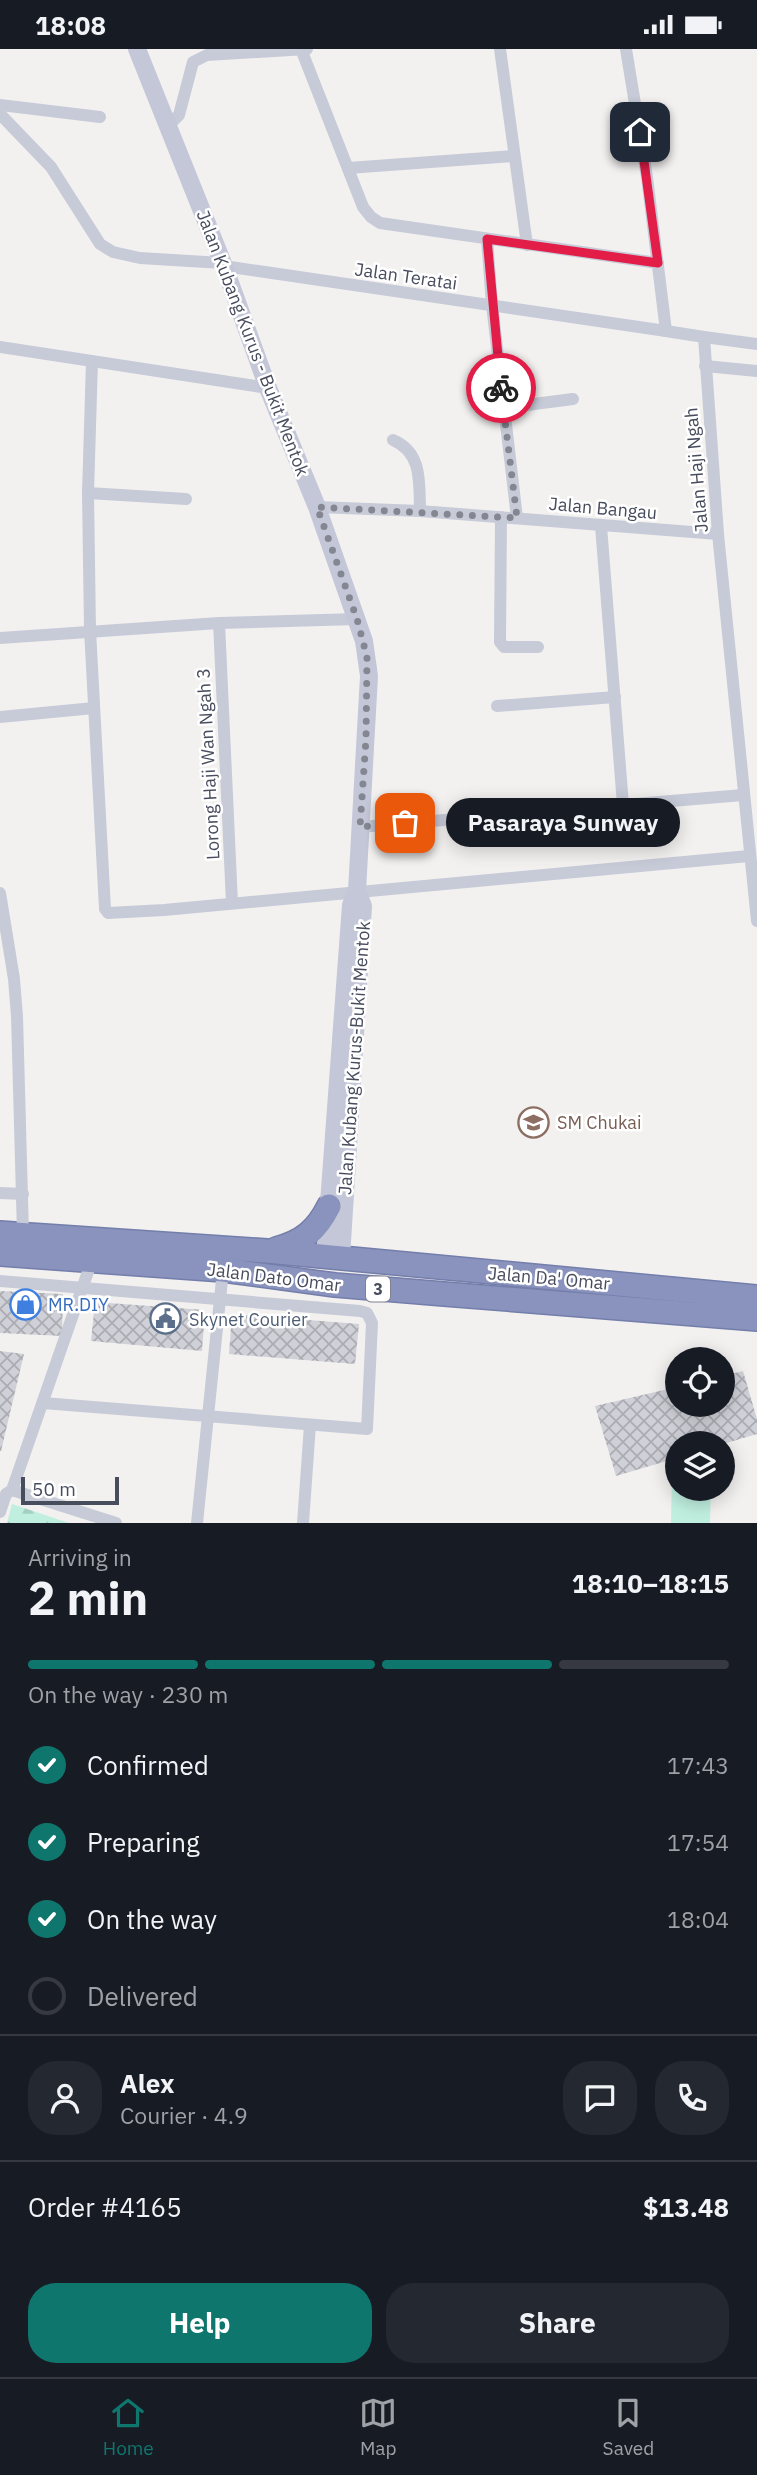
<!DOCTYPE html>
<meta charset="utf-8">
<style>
body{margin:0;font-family:"IBM Plex Sans",sans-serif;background:#242831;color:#f1f3f6;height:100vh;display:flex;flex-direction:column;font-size:26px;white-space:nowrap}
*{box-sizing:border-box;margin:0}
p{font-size:23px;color:#9ea1a6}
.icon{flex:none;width:38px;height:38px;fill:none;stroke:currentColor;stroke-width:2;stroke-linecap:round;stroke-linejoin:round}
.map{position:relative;height:1474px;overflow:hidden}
.details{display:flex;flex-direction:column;background:#171b24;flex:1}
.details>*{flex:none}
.fabs{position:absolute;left:665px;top:1298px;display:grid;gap:14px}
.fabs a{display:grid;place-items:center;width:70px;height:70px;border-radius:50%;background:#171b24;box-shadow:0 4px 18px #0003;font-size:35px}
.scale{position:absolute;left:21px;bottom:18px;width:98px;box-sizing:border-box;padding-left:7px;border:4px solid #484d5e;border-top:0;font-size:19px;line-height:24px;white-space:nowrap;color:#484d5e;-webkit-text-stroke:5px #fff;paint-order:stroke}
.pin{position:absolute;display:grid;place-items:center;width:60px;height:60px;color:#fff;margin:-30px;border-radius:14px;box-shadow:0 4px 10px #0006}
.courier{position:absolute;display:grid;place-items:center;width:70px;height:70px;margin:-35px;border:5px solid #e11d48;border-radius:50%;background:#fff;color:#222;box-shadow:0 2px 9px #0007}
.bubble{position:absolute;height:49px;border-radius:24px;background:#171b24;box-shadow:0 4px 18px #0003;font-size:23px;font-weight:700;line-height:49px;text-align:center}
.head em{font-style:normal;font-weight:700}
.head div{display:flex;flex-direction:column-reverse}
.head{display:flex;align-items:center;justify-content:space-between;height:119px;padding:0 28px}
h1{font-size:46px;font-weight:700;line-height:52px}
.bar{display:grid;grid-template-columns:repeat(4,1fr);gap:10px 7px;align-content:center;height:84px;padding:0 28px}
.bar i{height:9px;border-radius:5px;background:#363941}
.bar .selected{background:#0f766e}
.bar p{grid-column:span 4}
.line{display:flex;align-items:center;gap:18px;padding:0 28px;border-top:2px solid #363941}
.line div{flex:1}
.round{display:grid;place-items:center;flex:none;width:74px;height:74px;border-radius:28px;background:#242831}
ol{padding:0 28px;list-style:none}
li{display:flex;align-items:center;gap:21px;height:77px}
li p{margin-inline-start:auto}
li .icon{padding:7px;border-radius:50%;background:#0f766e;color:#fff;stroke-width:4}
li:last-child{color:#9ea1a6}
li i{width:38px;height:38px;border:4px solid #363941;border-radius:50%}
.primary-button{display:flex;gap:14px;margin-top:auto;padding:14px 28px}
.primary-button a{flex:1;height:80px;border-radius:28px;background:#0f766e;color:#fff;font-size:28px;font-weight:700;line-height:80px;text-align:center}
.primary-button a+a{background:#242831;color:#f1f3f6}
.status{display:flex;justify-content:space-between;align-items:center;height:49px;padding:0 35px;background:#171b24;direction:ltr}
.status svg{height:19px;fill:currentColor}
.tabs{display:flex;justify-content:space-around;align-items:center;height:98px;border-top:2px solid #363941;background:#171b24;font-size:19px;color:#9ea1a6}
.tabs a{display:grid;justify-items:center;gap:4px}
.tabs .selected{color:#0f766e}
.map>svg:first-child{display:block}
</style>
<div class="status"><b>18:08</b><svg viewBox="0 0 49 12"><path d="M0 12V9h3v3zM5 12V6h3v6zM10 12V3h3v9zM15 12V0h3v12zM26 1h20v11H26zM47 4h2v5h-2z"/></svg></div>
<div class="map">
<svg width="757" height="1474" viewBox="0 0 757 1474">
<defs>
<pattern id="forest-firs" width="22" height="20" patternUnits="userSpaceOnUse" patternTransform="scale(1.75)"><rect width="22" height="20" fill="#c0efe0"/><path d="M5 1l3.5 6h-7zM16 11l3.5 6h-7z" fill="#a6cfc3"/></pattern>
<pattern id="building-cross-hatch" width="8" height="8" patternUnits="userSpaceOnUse" patternTransform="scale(1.75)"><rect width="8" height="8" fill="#d0d1d8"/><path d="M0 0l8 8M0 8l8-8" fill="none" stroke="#abacb2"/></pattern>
</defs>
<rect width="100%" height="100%" fill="#f3f1f0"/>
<!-- forest -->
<polygon fill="url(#forest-firs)" points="12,1455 69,1474 7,1474"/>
<!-- pitch -->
<polygon fill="#c0efe0" points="672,1424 677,1424 677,1440 711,1440 710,1474 671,1474"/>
<!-- building -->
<g fill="url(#building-cross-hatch)">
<polygon points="0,1242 63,1245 62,1287 0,1284"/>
<polygon points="95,1253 205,1261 202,1302 91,1292"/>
<polygon points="232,1265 359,1275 355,1315 229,1305"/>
<polygon points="0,1302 24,1305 1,1402 0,1402"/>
<polygon points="743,1322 757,1370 757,1385 723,1395 677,1395 677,1409 616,1427 595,1357 677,1338 677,1356 723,1356 723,1327"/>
</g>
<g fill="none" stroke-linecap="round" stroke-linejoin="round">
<defs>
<g id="highway">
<polyline points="0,1184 267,1202 757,1248"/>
<path d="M 276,1200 C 303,1193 317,1181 329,1157"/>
<polyline points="0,1205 223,1221 335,1236 444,1245 757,1270"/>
</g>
</defs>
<!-- highway casing -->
<use href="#highway" stroke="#747eaa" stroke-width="26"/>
<!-- street -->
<g stroke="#c7cbd8" stroke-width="12">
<polyline points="301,0 363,158 371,168 380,174 658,214"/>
<polyline points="500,0 527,196"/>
<polyline points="626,0 647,128 666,282 704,288 718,485 757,872"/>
<polyline points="0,56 100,68"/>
<polyline points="0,65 51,118 100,195 113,203 140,209 222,214"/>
<polyline points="168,77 179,66 193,13 207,6 307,0"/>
<polyline points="348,119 514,107"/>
<polyline points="487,190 492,256 517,469"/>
<polyline points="224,217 666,282"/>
<polyline points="704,288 757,295"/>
<polyline points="0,298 268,339"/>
<polyline points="92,312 88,444 90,581 105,860 108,864 164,861 749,807"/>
<polyline points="705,317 757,322"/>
<polyline points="503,359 573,350"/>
<path d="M 393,391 C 423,404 419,434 420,462"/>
<polyline points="88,444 186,450"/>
<polyline points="317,458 420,462 718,485"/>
<polyline points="501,468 500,593 504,598 538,598"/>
<polyline points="601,477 623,756"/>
<polyline points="219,574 232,854"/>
<polyline points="0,589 219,574 357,570"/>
<polyline points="497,657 615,648"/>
<polyline points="0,668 94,659"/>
<polyline points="360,778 743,746"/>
<polyline points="0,844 14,930 17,967 23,1185"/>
<polyline points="0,1144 23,1145"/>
<polyline points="0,1232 360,1262 367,1264 372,1274 367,1380 43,1354"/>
<polyline points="12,1441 116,1474"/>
<polyline points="0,1463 6,1445 12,1441 92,1211"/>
<polyline points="197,1474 223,1221"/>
<polyline points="303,1474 310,1376"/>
</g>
<!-- secondary -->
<g stroke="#c3c7d8" stroke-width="18">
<polyline points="137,0 224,217 268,339 317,458 364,592 369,627 357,842 351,856 325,1208"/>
<polyline points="341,1209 363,857 357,842"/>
</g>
<!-- highway -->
<use href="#highway" stroke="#8993be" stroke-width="23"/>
</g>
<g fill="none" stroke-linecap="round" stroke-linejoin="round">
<!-- done -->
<polyline stroke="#848691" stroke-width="7" stroke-dasharray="0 12.6" points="405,774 360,778 366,690 367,608 357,570 317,458 517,469 501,339"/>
<!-- route -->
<polyline stroke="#e11d48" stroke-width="9" points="501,339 487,190 658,214 640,83"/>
</g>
<!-- icons -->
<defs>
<symbol id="school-ring" viewBox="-11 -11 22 22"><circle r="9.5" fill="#fff" stroke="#8d6e63" stroke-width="1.5"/><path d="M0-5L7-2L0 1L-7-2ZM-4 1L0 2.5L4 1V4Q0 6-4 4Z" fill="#8d6e63"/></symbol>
<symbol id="shop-ring" viewBox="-11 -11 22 22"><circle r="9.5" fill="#fff" stroke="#3f7fe0" stroke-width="1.5"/><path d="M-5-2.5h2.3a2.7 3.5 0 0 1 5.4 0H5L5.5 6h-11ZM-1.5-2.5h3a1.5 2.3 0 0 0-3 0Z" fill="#3f7fe0"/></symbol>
<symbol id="civic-ring" viewBox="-11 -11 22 22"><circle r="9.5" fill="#fff" stroke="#5c6f8a" stroke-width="1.5"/><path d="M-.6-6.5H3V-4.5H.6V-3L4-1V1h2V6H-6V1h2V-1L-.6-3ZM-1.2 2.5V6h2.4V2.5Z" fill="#5c6f8a"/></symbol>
</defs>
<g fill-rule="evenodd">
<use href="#school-ring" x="516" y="1056" width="35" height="35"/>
<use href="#shop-ring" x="8" y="1238" width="35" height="35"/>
<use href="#civic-ring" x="148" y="1252" width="35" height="35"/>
</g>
<g text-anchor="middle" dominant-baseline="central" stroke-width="5" stroke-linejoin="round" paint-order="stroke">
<!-- shield labels -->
<rect fill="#fff" stroke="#7f828e" stroke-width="2" x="366" y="1227.5" width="24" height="25" rx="5"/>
<g font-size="16" font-weight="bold" fill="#484d5e">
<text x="378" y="1240">3</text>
</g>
<!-- street labels -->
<g font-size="18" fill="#484d5e" stroke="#fff">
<text transform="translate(406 227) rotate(8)">Jalan Teratai</text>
<text transform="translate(253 294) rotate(69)">Jalan Kubang Kurus - Bukit Mentok</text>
<text transform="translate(696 421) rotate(-95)">Jalan Haji Ngah</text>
<text transform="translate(603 459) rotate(5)">Jalan Bangau</text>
<text transform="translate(208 715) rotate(-93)">Lorong Haji Wan Ngah 3</text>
<text transform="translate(354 1009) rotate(-86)">Jalan Kubang Kurus-Bukit Mentok</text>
<text transform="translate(274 1228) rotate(7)">Jalan Dato Omar</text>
<text transform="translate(549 1229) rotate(5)">Jalan Da' Omar</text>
</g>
<!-- education labels -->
<g font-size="18" fill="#785e54" stroke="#fff" text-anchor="start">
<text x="557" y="1073">SM Chukai</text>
</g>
<!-- shop labels -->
<g font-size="18" fill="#366cbe" stroke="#fff" text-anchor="start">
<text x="48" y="1255">MR.DIY</text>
</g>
<!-- service labels -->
<g font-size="18" fill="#4e5e75" stroke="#fff" text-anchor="start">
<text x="189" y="1270">Skynet Courier</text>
</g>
</g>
</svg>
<div class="fabs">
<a><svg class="icon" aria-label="locate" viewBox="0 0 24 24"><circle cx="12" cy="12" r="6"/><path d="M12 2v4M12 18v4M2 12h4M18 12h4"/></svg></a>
<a><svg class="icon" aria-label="layers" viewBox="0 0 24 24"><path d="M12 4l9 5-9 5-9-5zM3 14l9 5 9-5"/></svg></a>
</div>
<div class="scale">50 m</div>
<div class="pin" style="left:405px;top:774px;background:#ea580c"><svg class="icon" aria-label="bag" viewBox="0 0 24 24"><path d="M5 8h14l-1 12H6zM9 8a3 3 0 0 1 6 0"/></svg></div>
<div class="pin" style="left:640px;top:83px;background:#1f2937"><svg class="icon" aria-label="home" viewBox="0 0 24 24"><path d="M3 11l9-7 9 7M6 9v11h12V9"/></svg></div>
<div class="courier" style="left:501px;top:339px"><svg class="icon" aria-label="bike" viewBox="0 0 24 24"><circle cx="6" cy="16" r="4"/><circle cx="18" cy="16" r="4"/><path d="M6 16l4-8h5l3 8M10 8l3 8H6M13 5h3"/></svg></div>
<div class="bubble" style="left:446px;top:749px;width:234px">Pasaraya Sunway</div>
</div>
<section class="details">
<div class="head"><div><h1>2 min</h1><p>Arriving in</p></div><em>18:10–18:15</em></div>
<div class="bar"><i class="selected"></i><i class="selected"></i><i class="selected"></i><i></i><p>On the way · 230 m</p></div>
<ol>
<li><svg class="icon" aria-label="check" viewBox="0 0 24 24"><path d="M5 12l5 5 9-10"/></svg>Confirmed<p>17:43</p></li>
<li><svg class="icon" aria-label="check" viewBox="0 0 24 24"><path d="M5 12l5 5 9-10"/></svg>Preparing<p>17:54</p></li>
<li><svg class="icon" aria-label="check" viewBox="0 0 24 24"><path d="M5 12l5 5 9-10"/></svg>On the way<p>18:04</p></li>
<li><i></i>Delivered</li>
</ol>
<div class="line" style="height:126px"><a class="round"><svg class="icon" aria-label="person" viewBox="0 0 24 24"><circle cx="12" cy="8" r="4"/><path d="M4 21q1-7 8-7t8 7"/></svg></a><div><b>Alex</b><p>Courier · 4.9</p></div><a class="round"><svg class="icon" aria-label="chat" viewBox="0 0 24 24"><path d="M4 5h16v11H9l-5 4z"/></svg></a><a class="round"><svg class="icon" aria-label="phone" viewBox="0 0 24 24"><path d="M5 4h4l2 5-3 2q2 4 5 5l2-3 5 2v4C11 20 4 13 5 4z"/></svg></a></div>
<div class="line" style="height:91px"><div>Order #4165</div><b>$13.48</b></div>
<div class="primary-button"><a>Help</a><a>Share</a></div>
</section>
<nav class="tabs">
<a class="selected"><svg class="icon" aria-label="home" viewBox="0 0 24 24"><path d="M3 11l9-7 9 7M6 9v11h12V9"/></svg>Home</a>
<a><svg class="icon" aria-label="map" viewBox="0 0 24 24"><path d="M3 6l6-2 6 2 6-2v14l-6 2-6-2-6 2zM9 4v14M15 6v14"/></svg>Map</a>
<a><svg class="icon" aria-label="saved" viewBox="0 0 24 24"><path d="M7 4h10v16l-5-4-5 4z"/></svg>Saved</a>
</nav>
